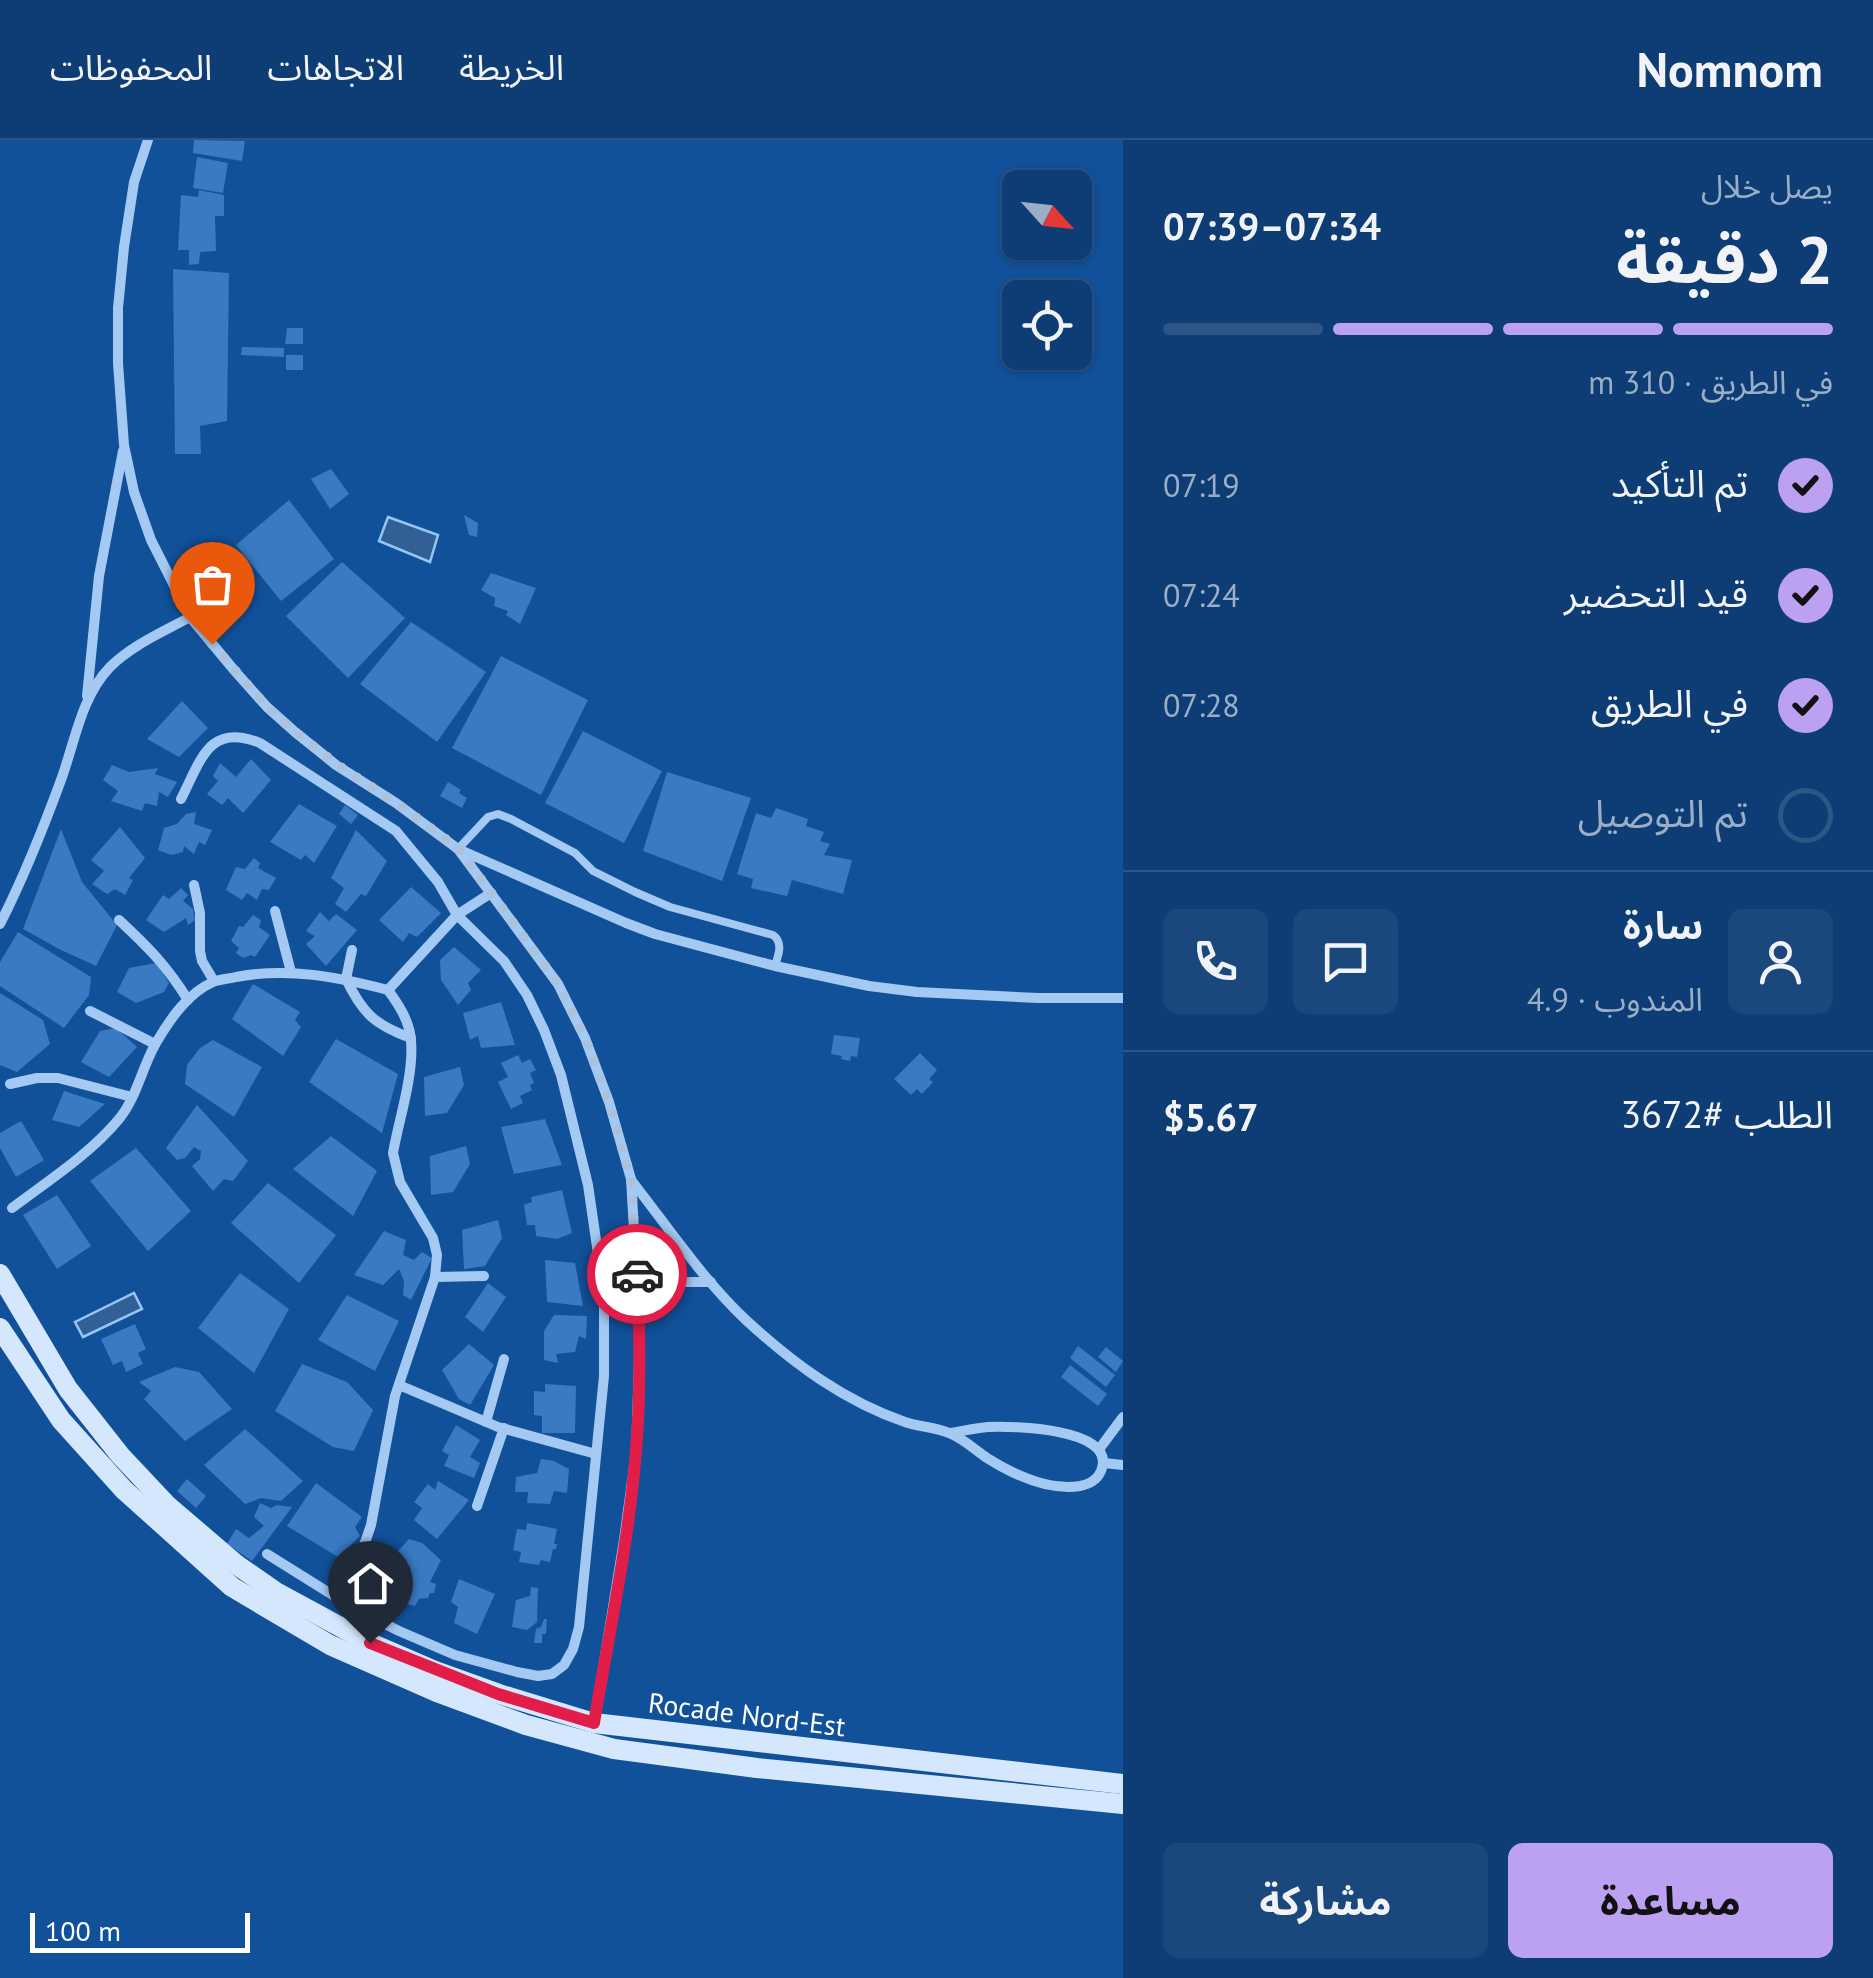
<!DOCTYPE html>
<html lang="ar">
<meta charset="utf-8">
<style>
body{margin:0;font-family:"PT Sans","Noto Sans Arabic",sans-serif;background:#1b487c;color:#f1f3f6;direction:rtl;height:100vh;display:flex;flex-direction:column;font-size:38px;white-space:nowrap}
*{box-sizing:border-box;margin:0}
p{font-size:32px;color:#9aaec5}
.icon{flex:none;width:55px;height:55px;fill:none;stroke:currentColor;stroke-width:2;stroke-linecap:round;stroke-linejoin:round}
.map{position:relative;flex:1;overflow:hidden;direction:ltr}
.panel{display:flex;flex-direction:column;background:#0d3d74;width:750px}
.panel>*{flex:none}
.needle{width:65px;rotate:117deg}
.tools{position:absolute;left:1002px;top:30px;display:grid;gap:20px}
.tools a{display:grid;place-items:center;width:90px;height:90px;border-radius:15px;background:#0d3d74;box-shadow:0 2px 8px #0004,0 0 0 2px #2d5686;font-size:50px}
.scale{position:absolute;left:30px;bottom:25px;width:220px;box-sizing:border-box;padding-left:10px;border:5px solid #fff;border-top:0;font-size:28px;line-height:35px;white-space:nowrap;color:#fff;-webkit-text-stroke:8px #11519a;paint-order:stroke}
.pin{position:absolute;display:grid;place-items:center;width:85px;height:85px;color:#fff;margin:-102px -42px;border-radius:50% 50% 50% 0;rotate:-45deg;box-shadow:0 0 10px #0007}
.pin .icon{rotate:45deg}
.courier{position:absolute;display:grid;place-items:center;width:100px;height:100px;margin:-50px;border:8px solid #e11d48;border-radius:50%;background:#fff;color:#222;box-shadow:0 2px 12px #0007}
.head em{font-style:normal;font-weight:700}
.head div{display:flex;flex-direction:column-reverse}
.head{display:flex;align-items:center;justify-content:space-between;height:170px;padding:0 40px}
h1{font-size:65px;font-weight:700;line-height:75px}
.bar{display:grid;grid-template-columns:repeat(4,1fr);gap:15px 10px;align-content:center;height:120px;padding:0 40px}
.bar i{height:12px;border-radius:8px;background:#2d5686}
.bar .on{background:#bca0f2}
.bar p{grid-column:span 4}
.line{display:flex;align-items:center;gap:25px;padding:0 40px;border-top:2px solid #2d5686}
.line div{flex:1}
.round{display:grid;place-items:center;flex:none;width:105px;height:105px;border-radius:15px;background:#1b487c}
ol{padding:0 40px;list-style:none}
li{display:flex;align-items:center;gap:30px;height:110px}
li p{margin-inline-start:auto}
li .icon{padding:10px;border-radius:50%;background:#bca0f2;color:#111;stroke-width:4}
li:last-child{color:#9aaec5}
li i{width:55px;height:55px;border:5px solid #2d5686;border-radius:50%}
.action{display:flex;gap:20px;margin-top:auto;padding:20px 40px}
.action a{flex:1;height:115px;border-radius:15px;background:#bca0f2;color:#111;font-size:40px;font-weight:700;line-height:115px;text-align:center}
.action a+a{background:#1b487c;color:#f1f3f6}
header{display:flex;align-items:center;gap:60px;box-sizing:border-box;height:140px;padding:0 50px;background:#0d3d74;border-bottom:2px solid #2d5686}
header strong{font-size:48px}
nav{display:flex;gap:55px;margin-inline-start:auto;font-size:35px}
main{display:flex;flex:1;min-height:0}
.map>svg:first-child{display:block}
</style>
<header>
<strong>Nomnom</strong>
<nav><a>الخريطة</a><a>الاتجاهات</a><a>المحفوظات</a></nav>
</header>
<main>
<section class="panel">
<div class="head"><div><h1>2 دقيقة</h1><p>يصل خلال</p></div><em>07:34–07:39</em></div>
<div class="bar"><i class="on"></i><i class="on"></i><i class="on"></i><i></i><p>في الطريق · 310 m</p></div>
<ol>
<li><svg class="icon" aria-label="check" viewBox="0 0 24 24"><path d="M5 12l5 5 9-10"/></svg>تم التأكيد<p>07:19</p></li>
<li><svg class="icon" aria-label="check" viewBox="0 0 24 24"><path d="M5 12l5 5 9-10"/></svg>قيد التحضير<p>07:24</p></li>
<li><svg class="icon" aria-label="check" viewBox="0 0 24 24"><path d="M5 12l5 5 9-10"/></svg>في الطريق<p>07:28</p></li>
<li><i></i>تم التوصيل</li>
</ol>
<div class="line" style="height:180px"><a class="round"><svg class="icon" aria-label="person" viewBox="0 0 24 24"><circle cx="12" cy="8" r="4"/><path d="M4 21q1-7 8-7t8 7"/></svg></a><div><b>سارة</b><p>المندوب · 4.9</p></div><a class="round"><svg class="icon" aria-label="chat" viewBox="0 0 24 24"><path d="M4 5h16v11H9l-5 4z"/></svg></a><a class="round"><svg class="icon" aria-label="phone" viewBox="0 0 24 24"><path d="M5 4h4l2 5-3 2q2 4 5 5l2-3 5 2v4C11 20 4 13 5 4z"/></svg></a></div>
<div class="line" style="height:130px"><div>الطلب #3672</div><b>$5.67</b></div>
<div class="action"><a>مساعدة</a><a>مشاركة</a></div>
</section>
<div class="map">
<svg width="1123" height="1838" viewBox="0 0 1123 1838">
<rect width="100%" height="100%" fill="#11519a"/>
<!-- water -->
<g fill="#326096" stroke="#96c6f8" stroke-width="2.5">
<polygon points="388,377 438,395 430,422 379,401"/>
<polygon points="134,1153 142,1169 83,1197 75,1182"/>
</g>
<!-- building -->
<g fill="#397ac2">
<polygon points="194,0 245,1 242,21 193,13"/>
<polygon points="197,17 228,23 223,53 193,48"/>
<polygon points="199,50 224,55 224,76 215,76 216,111 200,112 199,124 189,125 189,110 178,110 181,55 198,57"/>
<polygon points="173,129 229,133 227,281 200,286 201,314 175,314"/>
<polygon points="287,188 303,188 303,204 285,204"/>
<polygon points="242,207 284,208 284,217 241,215"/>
<rect x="286" y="215" width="17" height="15"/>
<polygon points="331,329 349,354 330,369 311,339"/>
<polygon points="289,360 334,419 281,461 236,405"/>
<polygon points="464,375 478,383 477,397 469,395"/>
<polygon points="342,422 405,478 348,538 286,476"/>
<polygon points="491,433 536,448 520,484 506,475 508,471 494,466 495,458 481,450"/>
<polygon points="411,482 486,532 437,602 360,544"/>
<polygon points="501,516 588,560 541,655 452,608"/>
<polygon points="182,561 208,588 179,617 147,599"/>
<polygon points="583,591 662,631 624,703 545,663"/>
<polygon points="251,619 271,640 243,673 228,658 222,665 207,654 218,641 213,636 220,623 236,637"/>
<polygon points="112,625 129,632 158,628 155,634 177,642 168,657 159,652 157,666 145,663 142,671 111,661 118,651 103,640"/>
<polygon points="667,632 751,658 722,741 643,711"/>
<polygon points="448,642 461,650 459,653 467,658 462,668 440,656"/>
<polygon points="299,664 337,686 314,723 305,715 301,720 270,702"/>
<polygon points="345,665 358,675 351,684 339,674"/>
<polygon points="776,668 808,679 806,686 824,692 820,701 830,704 824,715 852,720 843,754 792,740 787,756 751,748 753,739 737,734 756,673 771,678"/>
<polygon points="196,672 194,684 212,690 205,705 199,702 194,714 184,706 183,712 171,715 158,710 164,688 177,684 186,674"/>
<polygon points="120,687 145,718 129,738 133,740 125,755 115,749 107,754 92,744 104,731 91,720"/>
<polygon points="61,689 82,742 117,785 96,826 59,809 23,789"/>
<polygon points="356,690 387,721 366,756 361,754 346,772 335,764 344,748 331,738"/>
<polygon points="254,718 260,723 258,728 276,738 269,750 262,749 257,760 247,753 242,760 226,750 236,727 245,729"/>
<polygon points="411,747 441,773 417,797 409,793 403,802 379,780"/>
<polygon points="181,748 188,755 183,761 193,769 195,780 188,785 186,778 164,792 146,780 163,755 169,759"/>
<polygon points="320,772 329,781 336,774 357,790 326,826 306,804 315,796 306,791"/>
<polygon points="253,775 261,780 259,787 270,795 255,817 251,815 243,818 236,813 239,808 231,801 239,786 243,787"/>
<polygon points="18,792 91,837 89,855 64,888 0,846 0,822"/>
<polygon points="454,807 481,830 468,843 471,850 458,865 441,840 440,820"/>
<polygon points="156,823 169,843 164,852 136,863 117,852 129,828"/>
<polygon points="253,844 300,872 295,880 301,887 283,916 232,879"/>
<polygon points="0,853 43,880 50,904 17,932 0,925"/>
<polygon points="501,862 515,905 481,908 478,896 470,900 463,873"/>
<polygon points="116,888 137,907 109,937 81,922 100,891"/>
<polygon points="834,895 860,898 857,917 851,916 850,921 841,919 842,916 831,914"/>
<polygon points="336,899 398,934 382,993 309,942"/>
<polygon points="213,900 262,927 234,977 185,944 187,925 200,908"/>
<polygon points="920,913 937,930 929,939 933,942 922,954 917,949 911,955 894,939"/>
<polygon points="518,915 522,923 530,919 536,930 530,933 534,943 530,945 532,950 520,956 523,963 511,969 498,942 508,937 501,923"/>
<polygon points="460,927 464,945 447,973 425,976 424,937"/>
<polygon points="64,951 105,964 79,987 52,980"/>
<polygon points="197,965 248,1021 233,1041 224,1039 213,1051 192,1026 200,1019 201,1011 194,1007 185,1018 177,1020 166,1008"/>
<polygon points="545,979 562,1025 514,1034 501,987"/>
<polygon points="21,981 44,1020 16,1037 0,1008 0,993"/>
<polygon points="331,996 377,1031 353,1076 293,1029"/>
<polygon points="466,1006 470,1024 453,1052 431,1055 430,1016"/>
<polygon points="136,1008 191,1071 148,1111 90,1041"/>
<polygon points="268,1043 336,1095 299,1143 231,1083"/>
<polygon points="562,1050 572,1093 557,1099 536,1096 535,1085 527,1085 524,1065 532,1062 531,1057"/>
<polygon points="57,1055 91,1106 57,1129 23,1075"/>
<polygon points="498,1080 502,1098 485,1126 464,1129 462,1090"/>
<polygon points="384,1091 406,1100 403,1115 414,1120 422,1112 432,1118 411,1160 403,1155 404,1141 399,1129 383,1145 354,1135"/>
<polygon points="545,1120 575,1123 583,1166 547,1162"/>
<polygon points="240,1133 289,1169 254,1233 198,1188"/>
<polygon points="488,1143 506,1157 483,1192 465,1177"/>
<polygon points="347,1155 399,1181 375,1231 318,1200"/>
<polygon points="554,1175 587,1176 586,1199 579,1196 575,1212 556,1214 558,1223 544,1220 544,1191"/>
<polygon points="135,1184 146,1209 138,1213 143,1224 126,1232 122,1221 113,1225 101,1199"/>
<polygon points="469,1204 494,1225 470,1265 459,1259 442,1230"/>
<polygon points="1078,1206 1115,1235 1106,1247 1070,1218"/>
<polygon points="1106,1207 1123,1221 1116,1232 1098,1217"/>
<polygon points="302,1224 347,1242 373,1270 354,1311 333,1307 275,1271"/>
<polygon points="1070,1225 1107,1254 1098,1266 1061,1237"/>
<polygon points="175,1227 199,1232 232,1269 185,1301 144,1259 151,1251 139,1242"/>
<polygon points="545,1244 576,1246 575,1293 542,1293 542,1276 534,1275 534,1251 545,1252"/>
<polygon points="456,1285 480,1300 470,1317 480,1323 474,1338 444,1326 449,1315 442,1311"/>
<polygon points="245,1289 303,1341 281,1361 261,1358 245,1364 204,1325"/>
<polygon points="541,1319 554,1321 569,1329 567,1353 554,1351 550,1364 527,1363 528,1352 515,1352 516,1337 537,1333"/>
<polygon points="187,1339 206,1356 196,1368 177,1351"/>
<polygon points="438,1341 469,1360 437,1399 414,1380 422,1368 414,1362 428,1344 435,1350"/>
<polygon points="316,1343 362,1377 355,1387 360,1396 338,1417 287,1386"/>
<polygon points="260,1363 271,1368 277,1365 292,1367 252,1421 227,1404 236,1389 249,1398 264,1386 254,1377"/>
<polygon points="527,1383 557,1389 554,1404 557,1404 556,1409 553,1409 550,1422 541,1420 539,1425 519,1422 521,1412 513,1410 517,1389 526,1390"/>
<polygon points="409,1399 422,1403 441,1420 430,1442 436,1444 434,1453 430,1453 428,1458 419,1459 415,1466 394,1460 394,1432 389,1431 399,1410"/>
<polygon points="459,1439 495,1454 477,1494 454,1483 458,1467 451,1462"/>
<polygon points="531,1447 538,1448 537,1482 527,1490 512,1487 516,1460 530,1456"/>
<polygon points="544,1479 547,1479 546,1494 542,1494 542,1503 534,1503 536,1489 541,1487"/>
</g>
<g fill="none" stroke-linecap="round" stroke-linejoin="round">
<!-- lane -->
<path stroke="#a4caf4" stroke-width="8" d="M 458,709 L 488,677 L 498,674 L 511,679 L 575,713 L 593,731 L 635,752 L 670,767 L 773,795 C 784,803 778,815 775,826"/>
<!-- street -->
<g stroke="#a4caf4" stroke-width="10">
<polyline points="148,0 134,42 124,107 118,168 118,223 124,305 134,352 151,400 190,477 234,530 267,567 295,592 336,625 396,663 458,709 626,783 655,794 775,826 869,846 917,852 1038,858 1123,858"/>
<polyline points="87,556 99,436 123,311"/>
<path d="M 181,659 C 201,620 209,582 260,603 L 396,691 L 438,742 L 457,775 L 491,753"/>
<polyline points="458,709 558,844 585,898 609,962 631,1039 640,1191 636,1312 624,1400 594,1583"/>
<polyline points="194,745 200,773 200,811 202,821 214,841"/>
<polyline points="275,771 291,832"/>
<path d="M 119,780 C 148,807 167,826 188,860"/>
<path d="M 0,784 C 24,737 43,689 61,640 C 75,602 81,557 110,527 C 132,505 163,492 190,477"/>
<path d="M 352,810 L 346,839 C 363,874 375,885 411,898"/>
<polyline points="90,871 155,904"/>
<polyline points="10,944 37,938 58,938 132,957"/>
<path d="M 631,1040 C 668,1087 703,1140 747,1181 C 794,1224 844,1261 905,1282 C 919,1287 936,1287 949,1293 C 963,1298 975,1310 987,1318 C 1014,1335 1048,1351 1080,1346 C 1090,1344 1099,1339 1102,1328 C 1114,1288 1013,1286 988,1287 C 976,1288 963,1291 950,1293"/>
<path d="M 12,1068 C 48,1041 90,1014 119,979 C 137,957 142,927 156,903 C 170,879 188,853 213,842 C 220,839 229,839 236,837 C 288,827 338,837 388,850"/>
<polyline points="435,1137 484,1136"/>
<polyline points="637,1142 711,1142"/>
<polyline points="399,1245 498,1287 596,1314"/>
<polyline points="486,1282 504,1219"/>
<polyline points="1100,1308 1123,1277"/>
<polyline points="1104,1323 1123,1325"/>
<polyline points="477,1366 504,1288"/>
<path d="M 267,1414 L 355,1469 L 399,1491 L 455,1515 L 517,1532 L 538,1536 L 552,1534 L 564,1525 L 573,1509 L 579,1487 L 604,1236 L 604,1155 L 588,1045 L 561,935 L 544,890 L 527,855 L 504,821 L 457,775 L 388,850 C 399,865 410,882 411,901 C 414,935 399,979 393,1013 L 400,1042 L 433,1098 L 437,1115 L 435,1137 L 395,1256 L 371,1385 L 360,1417 L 340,1459"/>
</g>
<!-- secondary -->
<g stroke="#d4e7fd" stroke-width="20">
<polyline points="0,1134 68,1249 120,1315 167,1365 237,1425 276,1452 370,1503 435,1531 499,1554 594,1583 1123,1644"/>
<polyline points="0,1188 61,1280 124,1350 232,1447 330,1505 437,1552 526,1585 614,1609 757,1628 1123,1664"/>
</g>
</g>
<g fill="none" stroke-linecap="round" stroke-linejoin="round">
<!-- done -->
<polyline stroke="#acc2dc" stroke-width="10" stroke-dasharray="0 18" points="212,504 267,567 295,592 336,624 396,663 458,708 558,844 585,898 609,962 631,1039 637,1134"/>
<!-- route -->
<path stroke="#e11d48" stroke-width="12" d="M 370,1503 L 498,1554 L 594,1583 C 609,1493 629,1402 636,1310 C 641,1252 640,1193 637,1134"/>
</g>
<g text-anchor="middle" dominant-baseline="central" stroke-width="8" stroke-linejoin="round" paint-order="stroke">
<!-- street labels -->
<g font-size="28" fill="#fff" stroke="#11519a">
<text transform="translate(747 1574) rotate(7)">Rocade Nord-Est</text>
</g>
</g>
</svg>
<div class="tools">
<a><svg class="needle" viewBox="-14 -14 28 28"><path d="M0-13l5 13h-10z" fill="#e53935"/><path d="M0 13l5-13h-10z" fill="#9aaec5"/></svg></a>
<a><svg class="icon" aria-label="locate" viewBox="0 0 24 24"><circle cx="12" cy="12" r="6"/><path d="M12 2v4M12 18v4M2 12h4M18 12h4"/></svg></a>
</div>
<div class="scale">100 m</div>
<div class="pin" style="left:212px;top:504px;background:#ea580c"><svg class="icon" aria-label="bag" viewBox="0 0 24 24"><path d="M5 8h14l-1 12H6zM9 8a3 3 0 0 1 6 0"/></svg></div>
<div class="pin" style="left:370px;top:1503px;background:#1f2937"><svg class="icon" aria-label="home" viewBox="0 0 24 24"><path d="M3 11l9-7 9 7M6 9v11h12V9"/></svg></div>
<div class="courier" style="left:637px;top:1134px"><svg class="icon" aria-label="car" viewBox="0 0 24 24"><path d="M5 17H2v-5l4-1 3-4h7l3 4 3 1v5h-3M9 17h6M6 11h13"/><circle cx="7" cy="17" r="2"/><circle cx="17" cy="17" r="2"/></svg></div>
</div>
</main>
